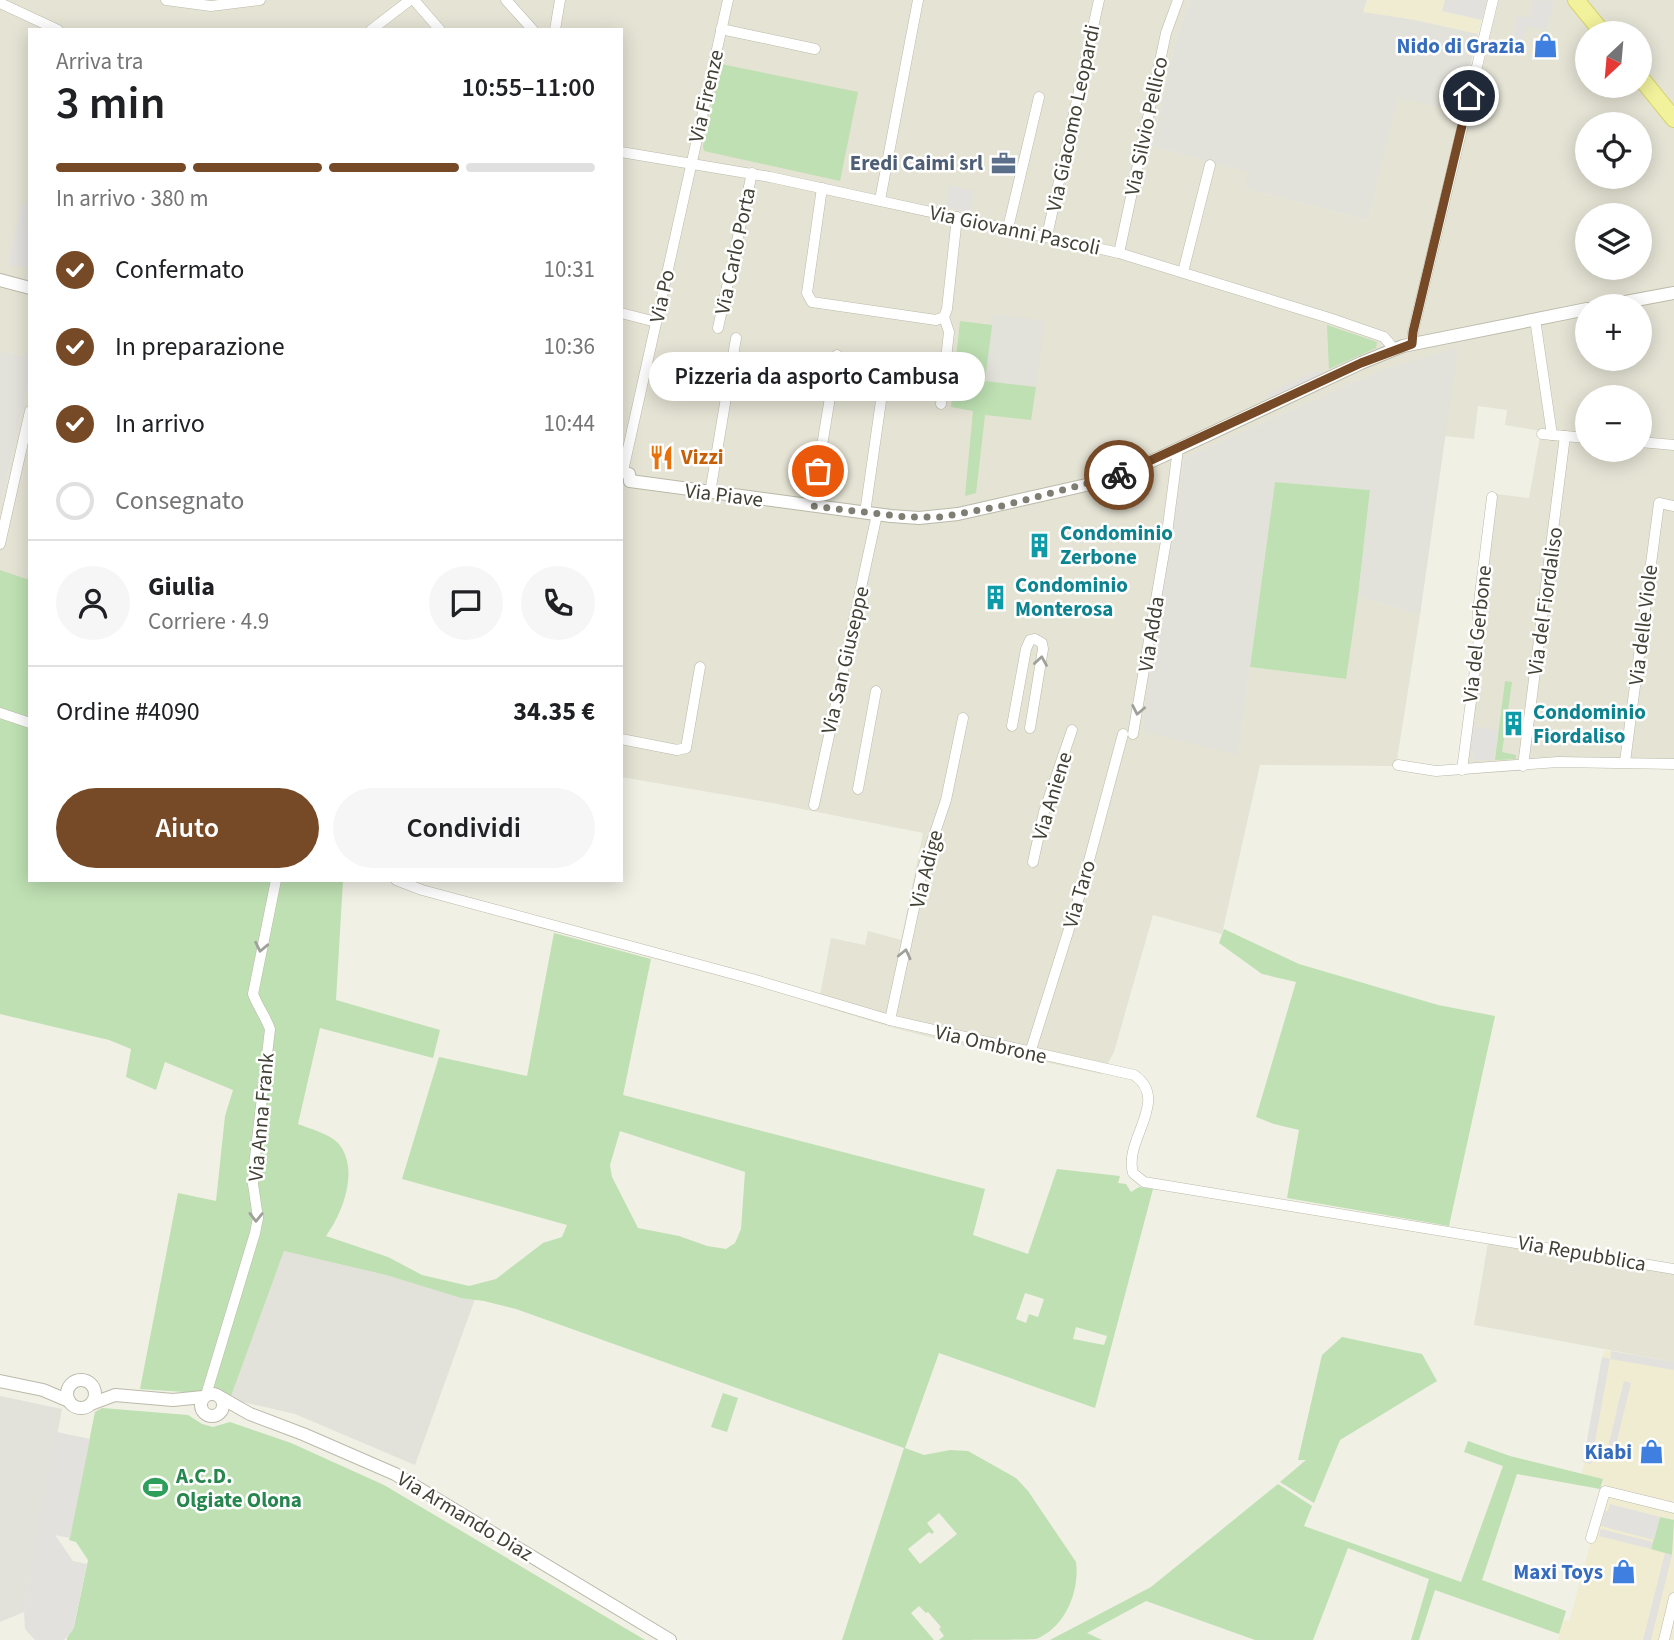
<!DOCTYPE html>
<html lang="it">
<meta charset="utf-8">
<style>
body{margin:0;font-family:"Source Sans 3",sans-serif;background:#f6f6f6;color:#202124;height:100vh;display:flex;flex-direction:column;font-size:26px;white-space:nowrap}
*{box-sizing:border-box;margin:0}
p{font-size:23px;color:#757577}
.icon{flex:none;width:38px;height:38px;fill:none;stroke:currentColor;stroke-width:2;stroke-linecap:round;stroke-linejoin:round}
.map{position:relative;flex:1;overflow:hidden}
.details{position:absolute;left:28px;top:28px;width:595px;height:854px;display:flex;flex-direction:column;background:#fff;border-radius:0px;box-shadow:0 4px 18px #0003}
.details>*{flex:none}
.needle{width:46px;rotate:206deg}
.controls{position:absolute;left:1575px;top:21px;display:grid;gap:14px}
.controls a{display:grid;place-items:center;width:77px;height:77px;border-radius:50%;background:#fff;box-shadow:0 4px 18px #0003;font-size:35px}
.pin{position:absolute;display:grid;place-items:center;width:60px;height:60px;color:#fff;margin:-30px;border:4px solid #fff;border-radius:50%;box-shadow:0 2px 7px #0007}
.courier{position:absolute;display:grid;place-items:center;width:70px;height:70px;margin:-35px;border:5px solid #774a27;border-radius:50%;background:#fff;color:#222;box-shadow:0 2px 9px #0007}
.bubble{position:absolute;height:49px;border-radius:24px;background:#fff;box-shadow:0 4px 18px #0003;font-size:23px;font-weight:600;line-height:49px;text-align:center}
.head em{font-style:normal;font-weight:600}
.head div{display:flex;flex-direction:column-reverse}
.head{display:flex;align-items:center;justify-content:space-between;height:119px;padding:0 28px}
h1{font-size:46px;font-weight:600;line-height:52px}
.bar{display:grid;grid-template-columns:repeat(4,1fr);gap:10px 7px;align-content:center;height:84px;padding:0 28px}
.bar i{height:9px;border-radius:5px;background:#e0e0e0}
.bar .active{background:#774a27}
.bar p{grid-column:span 4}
.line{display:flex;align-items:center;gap:18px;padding:0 28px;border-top:2px solid #e0e0e0}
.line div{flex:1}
.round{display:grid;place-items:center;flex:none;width:74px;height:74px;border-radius:37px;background:#f6f6f6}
ol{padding:0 28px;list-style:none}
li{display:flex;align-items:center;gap:21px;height:77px}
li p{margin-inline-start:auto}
li .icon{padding:7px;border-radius:50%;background:#774a27;color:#fff;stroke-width:4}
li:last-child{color:#757577}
li i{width:38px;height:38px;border:4px solid #e0e0e0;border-radius:50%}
.action{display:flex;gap:14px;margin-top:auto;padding:14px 28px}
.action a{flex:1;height:80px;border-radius:42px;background:#774a27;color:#fff;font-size:28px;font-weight:600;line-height:80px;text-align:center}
.action a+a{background:#f6f6f6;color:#202124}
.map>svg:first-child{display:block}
</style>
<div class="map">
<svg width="1674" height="1640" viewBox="0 0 1674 1640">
<rect width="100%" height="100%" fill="#f0f0e5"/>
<!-- residential -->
<g fill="#e4e3d4" fill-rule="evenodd">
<path d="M 0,0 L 1191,0 L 1177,35 L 1152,146 L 1249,172 L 1245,188 L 1368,220 L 1398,96 L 1471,115 L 1499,0 L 1674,0 L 1674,764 L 1466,765 L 1479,647 L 1472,623 L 1489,493 L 1529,498 L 1541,431 L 1505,425 L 1507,410 L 1478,406 L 1474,439 L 1445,436 L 1457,348 L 1374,373 L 1184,458 L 1143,726 L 1238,754 L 1250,667 L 1345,679 L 1358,596 L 1420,615 L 1396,766 L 1260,765 L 1222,934 L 1153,915 L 1114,1052 L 1102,1074 L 1025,1058 L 1005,1056 L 894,1028 L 818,1005 L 831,938 L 865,945 L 868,931 L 901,940 L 923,833 L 772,803 L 621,777 L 621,30 L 30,30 L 30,357 L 0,351 ZM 1587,33 L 1640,33 L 1640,86 L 1587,86 ZM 1587,124 L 1640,124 L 1640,177 L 1587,177 ZM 1587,215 L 1640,215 L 1640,268 L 1587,268 ZM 1587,306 L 1640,306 L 1640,359 L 1587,359 ZM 1587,397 L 1640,397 L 1640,450 L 1587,450 Z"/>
<polygon points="30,377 30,580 0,570 0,507"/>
<polygon points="1489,1237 1674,1270 1674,1362 1474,1325"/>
</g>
<!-- commercial -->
<g fill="#f0ecd2">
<polygon points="1367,0 1487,0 1478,34 1415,20 1363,12"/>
<polygon points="1604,1350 1674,1362 1674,1640 1558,1640 1563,1620 1569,1622 1605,1491 1603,1479 1582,1474"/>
</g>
<!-- industrial -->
<g fill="#e2e1da">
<polygon points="1191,0 1367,0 1363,12 1415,20 1478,34 1459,112 1398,97 1368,220 1245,188 1248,172 1152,146 1177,35"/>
<polygon points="993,314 1045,321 1036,387 985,381"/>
<polygon points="1458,347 1420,615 1358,596 1370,490 1275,482 1238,755 1147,732 1143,726 1147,693 1184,458 1374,373"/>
<polygon points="0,351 30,357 30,377 0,507"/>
<polygon points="284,1251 386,1275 461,1298 475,1299 415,1465 295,1414 230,1399"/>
<polygon points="0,1396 62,1409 24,1612 0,1622"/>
</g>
<!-- green -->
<g fill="#bee0b2" fill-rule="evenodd">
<polygon points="721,64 858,92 840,181 704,151 703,146"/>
<polygon points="960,321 992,325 985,381 1036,387 1031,420 985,415 976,493 965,496 973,411 951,407"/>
<polygon points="1327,325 1377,342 1376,348 1329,369"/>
<polygon points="1275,482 1370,490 1358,596 1346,679 1250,667"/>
<polygon points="0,570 30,580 30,718 0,708"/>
<polygon points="1505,681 1512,682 1502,752 1516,755 1516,759 1495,760"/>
<path d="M 0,718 L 30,726 L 30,880 L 343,880 L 336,1000 L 440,1030 L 433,1058 L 320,1028 L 298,1124 C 310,1129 328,1133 338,1143 C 360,1168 343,1213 326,1236 L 388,1257 L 422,1275 L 469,1286 L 496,1279 L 543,1243 L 562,1237 L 567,1225 L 402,1179 L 439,1057 L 527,1076 L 554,933 L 651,959 L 623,1095 L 985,1189 L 973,1235 L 1028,1254 L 1057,1169 L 1120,1176 L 1118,1183 L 1126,1184 L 1131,1192 L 1139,1187 L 1153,1189 L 1095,1408 L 939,1353 L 905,1448 L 924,1455 L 950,1450 L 968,1451 L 1016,1478 L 1028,1491 L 1076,1562 C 1080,1591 1065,1628 1036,1639 C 1024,1640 957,1640 939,1640 L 944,1636 L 939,1629 L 941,1627 L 928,1612 L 926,1613 L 919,1606 L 911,1613 L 934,1640 L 842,1640 L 904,1448 L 516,1309 L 484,1301 L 461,1298 L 386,1275 L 284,1251 L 230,1399 C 222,1386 212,1384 199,1393 L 140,1389 L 178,1193 L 216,1201 L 225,1116 L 233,1090 L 165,1062 L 156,1090 L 126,1077 L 131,1049 L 109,1040 L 0,1014 ZM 620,1131 L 745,1172 L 741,1229 L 735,1243 L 726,1249 L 707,1246 L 679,1236 L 638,1228 L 612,1177 L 610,1165 ZM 1025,1293 L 1044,1299 L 1038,1317 L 1029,1314 L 1026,1323 L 1016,1319 ZM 1076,1327 L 1107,1336 L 1104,1345 L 1073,1339 ZM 939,1513 L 957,1534 L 920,1564 L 908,1549 L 929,1532 L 932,1534 L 934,1532 L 927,1523 Z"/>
<polygon points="1224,929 1299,964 1438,1005 1495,1016 1449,1226 1287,1198 1299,1130 1274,1124 1256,1117 1296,982 1262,974 1219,943"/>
<polygon points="1342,1337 1422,1354 1437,1381 1340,1440 1314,1503 1280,1482 1306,1460 1298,1460 1322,1355"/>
<polygon points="723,1393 738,1398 727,1432 711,1427"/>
<polygon points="102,1408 188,1415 202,1424 213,1427 230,1422 291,1443 384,1485 645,1640 67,1640 67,1638 74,1627 88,1560 76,1542 69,1540 95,1412"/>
<polygon points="1468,1441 1510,1456 1603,1479 1600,1489 1517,1474 1482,1580 1566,1611 1559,1634 1435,1590 1419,1640 1411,1640 1429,1579 1348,1548 1313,1640 1255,1640 1146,1601 1087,1633 1102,1640 1050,1640 1151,1587 1278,1484 1312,1506 1304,1526 1461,1582 1503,1466 1464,1452"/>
<polygon points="1660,1517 1674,1520 1672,1555 1651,1549"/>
</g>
<!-- parking -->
<g fill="#e2e1dd">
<polygon points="1445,0 1487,0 1482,20 1442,11"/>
<polygon points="1534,0 1554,1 1546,30 1526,26 1519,56 1509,54 1518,16 1530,18"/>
<polygon points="951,185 974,191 969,213 946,207"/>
<polygon points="21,204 30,206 30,268 9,265"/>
<polygon points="1317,371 1325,374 1265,402 1269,393"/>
<polygon points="1471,726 1498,730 1493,760 1474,760 1474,752 1468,751"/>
<polygon points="1611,1351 1674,1362 1674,1370 1610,1359 1591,1464 1583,1462 1602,1357 1610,1359"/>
<polygon points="1624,1381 1631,1383 1613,1457 1606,1455"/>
<polygon points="57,1432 90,1439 70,1538 55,1535 73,1561 87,1564 73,1630 64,1640 35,1640 25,1629 24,1612"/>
<polygon points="1610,1504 1660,1517 1654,1540 1601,1526 1605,1511 1608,1511"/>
<polygon points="1601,1529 1653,1542 1651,1549 1599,1536"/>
<polygon points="1665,1553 1672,1555 1651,1640 1643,1640"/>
</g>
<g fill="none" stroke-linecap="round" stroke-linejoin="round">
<defs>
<g id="minor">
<polyline points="166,0 211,6 260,0"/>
<polyline points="414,0 440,30"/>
<polyline points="506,0 533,30"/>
<polyline points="0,3 58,30"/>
<polyline points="721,29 815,49"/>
<polyline points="371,30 410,0"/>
<polyline points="555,30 560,0"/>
<polyline points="621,152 770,177 1119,253 1329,318 1384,337 1394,349"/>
<polyline points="822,188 807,293 812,302 936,320 944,317"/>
<polyline points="880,200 918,0"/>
<polyline points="1008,228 1039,97"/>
<polyline points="1047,236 1099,0"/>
<polyline points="1119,253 1166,33 1178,0"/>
<polyline points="1183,272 1210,165"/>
<polyline points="621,313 656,322"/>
<polyline points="1535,319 1552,435"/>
<polyline points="718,328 752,173"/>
<polyline points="1412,344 1413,332 1493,0"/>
<polyline points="941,404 949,332 944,317 947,309 957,217"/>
<polyline points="1542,434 1587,438"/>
<polyline points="1640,442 1674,445"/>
<polyline points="623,471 728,0"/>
<polyline points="710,493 736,338"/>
<polyline points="812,506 837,355"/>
<polyline points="865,513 886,366"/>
<polyline points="0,544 30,411"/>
<polyline points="0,713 30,723"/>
<polyline points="1012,726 1026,649 1030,640 1035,639 1042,643 1043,649 1030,728"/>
<polyline points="1133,734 1166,541 1178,449"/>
<polyline points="621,739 677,750 686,748 700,667"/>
<polyline points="1625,762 1659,503 1674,506"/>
<polyline points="1398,765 1436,771 1558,762 1674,764"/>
<polyline points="1523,766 1565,436"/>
<polyline points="1462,770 1479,639 1478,611 1492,497"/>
<polyline points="858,789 876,691"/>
<polyline points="814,805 877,514"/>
<polyline points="1033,862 1044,812 1072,730"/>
<path d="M 396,880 L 422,890 L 752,979 L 890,1020 L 1134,1075 C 1171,1100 1123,1140 1133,1173 L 1144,1182 L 1674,1269"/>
<polyline points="890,1020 922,871 946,800 963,718"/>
<polyline points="1030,1053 1080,894 1123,734"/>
<path d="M 206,1395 L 255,1233 L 258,1218 L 253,1184 L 254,1166 L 270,1029 C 265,1016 258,1007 253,994 L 276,880"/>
<polyline points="1591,1538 1605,1491 1674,1508"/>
<polyline points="1664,1640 1674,1598"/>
</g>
<g id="tertiary">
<polyline points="0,280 30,288"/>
<polyline points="1604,306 1674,293"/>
<polyline points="621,471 629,474 630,481"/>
<polyline points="630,481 891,516 919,518 958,514 1095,483 1152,461 1361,363 1403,346 1587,309"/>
<circle cx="81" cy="1394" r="14"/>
<polyline points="0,1381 43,1390 69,1401"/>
<circle cx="212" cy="1405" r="11"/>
<polyline points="220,1397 250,1414 303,1434 395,1474 670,1640"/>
<polyline points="91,1404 115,1395 173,1400 203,1397"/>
</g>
<g id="primary">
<polyline points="1576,0 1603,33"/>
<polyline points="1640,77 1674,119"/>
</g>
</defs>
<!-- minor casing -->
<use href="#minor" stroke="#bbbaa9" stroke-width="11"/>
<!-- tertiary casing -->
<use href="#tertiary" stroke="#bbbaa9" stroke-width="14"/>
<!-- primary casing -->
<use href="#primary" stroke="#d5d46e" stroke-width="18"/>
<!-- minor -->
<use href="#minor" stroke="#fff" stroke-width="10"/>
<!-- tertiary -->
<use href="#tertiary" stroke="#fff" stroke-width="12"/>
<!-- primary -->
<use href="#primary" stroke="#f2f29c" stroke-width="16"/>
</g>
<!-- one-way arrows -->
<defs><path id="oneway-chevron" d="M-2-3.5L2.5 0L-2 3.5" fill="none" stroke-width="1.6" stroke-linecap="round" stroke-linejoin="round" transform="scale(1.75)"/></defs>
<g stroke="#a0a09a">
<use href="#oneway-chevron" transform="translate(1041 661) rotate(-81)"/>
<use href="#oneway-chevron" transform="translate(1138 710) rotate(101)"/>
<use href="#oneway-chevron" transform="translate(261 947) rotate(102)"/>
<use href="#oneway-chevron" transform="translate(905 954) rotate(-77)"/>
<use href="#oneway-chevron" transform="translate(256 1217) rotate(91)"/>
</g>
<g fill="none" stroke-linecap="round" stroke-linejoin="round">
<!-- done -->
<polyline stroke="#7f7e73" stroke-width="7" stroke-dasharray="0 12.6" points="818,471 812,506 906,517 941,517 1002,506 1119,475"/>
<!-- route -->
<polyline stroke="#774a27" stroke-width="9" points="1119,475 1361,363 1412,344 1413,332 1469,96"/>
</g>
<!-- icons -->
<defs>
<symbol id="shop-bare" viewBox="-9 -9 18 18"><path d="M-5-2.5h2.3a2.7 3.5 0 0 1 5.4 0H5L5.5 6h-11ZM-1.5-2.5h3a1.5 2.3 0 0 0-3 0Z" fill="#3f7fe0" stroke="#fff" stroke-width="2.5" paint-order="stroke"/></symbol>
<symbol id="office-bare" viewBox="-9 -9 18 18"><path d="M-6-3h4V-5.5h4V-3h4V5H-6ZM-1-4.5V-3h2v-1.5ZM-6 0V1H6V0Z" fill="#5c6f8a" stroke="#fff" stroke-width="2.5" paint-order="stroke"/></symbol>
<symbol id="restaurant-bare" viewBox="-9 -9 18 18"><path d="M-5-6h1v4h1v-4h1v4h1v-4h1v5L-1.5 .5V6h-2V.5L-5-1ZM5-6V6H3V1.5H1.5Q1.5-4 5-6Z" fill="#e8710a" stroke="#fff" stroke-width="2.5" paint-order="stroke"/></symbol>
<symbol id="building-bare" viewBox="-9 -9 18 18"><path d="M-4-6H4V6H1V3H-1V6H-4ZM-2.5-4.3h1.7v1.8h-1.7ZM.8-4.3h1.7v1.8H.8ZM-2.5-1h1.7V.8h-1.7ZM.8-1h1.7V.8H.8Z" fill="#0f9aa8" stroke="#fff" stroke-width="2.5" paint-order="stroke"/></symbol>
<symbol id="stadium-bare" viewBox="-9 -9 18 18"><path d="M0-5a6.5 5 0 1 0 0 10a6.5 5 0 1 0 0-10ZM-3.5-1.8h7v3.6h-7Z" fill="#2e9e5b" stroke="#fff" stroke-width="2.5" paint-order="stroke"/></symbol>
</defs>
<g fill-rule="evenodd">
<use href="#shop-bare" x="1528" y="28" width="35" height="35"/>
<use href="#office-bare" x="986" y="146" width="35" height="35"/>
<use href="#restaurant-bare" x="644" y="440" width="35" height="35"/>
<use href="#building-bare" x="1022" y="528" width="35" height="35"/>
<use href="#building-bare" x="978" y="580" width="35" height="35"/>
<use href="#building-bare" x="1496" y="706" width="35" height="35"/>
<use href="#shop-bare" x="1634" y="1434" width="35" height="35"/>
<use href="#stadium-bare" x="138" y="1470" width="35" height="35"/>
<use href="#shop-bare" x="1606" y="1554" width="35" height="35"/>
</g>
<g text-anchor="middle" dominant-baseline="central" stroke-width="5" stroke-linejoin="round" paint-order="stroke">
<!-- shop labels -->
<g font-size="21" font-weight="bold" fill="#366cbe" stroke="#fff" text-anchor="end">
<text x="1525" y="46">Nido di Grazia</text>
<text x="1632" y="1452">Kiabi</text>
<text x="1603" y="1572">Maxi Toys</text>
</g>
<!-- street labels -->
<g font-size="21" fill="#424135" stroke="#fff">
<text transform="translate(706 96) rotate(-77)">Via Firenze</text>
<text transform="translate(1073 118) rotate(-78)">Via Giacomo Leopardi</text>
<text transform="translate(1146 126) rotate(-78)">Via Silvio Pellico</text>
<text transform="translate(1015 230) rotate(12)">Via Giovanni Pascoli</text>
<text transform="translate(735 251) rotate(-78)">Via Carlo Porta</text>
<text transform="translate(662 296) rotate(-78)">Via Po</text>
<text transform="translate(724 495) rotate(7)">Via Piave</text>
<text transform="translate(1545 601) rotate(-82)">Via del Fiordaliso</text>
<text transform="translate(1643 625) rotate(-83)">Via delle Viole</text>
<text transform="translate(1151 634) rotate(-81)">Via Adda</text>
<text transform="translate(1477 634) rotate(-84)">Via del Gerbone</text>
<text transform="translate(845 660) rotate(-77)">Via San Giuseppe</text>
<text transform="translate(1052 796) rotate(-73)">Via Aniene</text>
<text transform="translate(926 869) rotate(-76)">Via Adige</text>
<text transform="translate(1079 894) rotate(-74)">Via Taro</text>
<text transform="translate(991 1044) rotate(13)">Via Ombrone</text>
<text transform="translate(261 1117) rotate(-85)">Via Anna Frank</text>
<text transform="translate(1582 1253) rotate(10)">Via Repubblica</text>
<text transform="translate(465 1516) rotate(31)">Via Armando Diaz</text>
</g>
<!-- service labels -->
<g font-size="21" font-weight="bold" fill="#4e5e75" stroke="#fff" text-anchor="end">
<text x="983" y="163">Eredi Caimi srl</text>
</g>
<!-- food labels -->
<g font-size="21" font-weight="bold" fill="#c56008" stroke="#fff" text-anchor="start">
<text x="681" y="457">Vizzi</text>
</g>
<!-- culture labels -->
<g font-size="21" font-weight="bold" fill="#0d838f" stroke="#fff" text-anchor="start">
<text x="1060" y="533">Condominio<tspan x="1060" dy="24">Zerbone</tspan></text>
<text x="1015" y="585">Condominio<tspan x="1015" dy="24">Monterosa</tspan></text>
<text x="1533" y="712">Condominio<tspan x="1533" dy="24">Fiordaliso</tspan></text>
</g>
<!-- leisure labels -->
<g font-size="21" font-weight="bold" fill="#27864d" stroke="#fff" text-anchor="start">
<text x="176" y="1476">A.C.D.<tspan x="176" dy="24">Olgiate Olona</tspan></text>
</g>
</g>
</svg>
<div class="controls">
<a><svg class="needle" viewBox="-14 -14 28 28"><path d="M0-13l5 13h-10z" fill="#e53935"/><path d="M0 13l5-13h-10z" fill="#757577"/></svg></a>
<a><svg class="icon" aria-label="locate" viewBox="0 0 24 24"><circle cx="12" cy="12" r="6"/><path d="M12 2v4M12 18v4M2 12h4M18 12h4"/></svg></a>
<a><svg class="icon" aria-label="layers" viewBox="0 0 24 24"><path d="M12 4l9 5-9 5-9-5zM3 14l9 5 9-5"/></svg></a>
<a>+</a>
<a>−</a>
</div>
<div class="pin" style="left:818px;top:471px;background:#ea580c"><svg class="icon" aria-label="bag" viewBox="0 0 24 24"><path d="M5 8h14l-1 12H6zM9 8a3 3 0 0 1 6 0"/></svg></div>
<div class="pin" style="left:1469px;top:96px;background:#1f2937"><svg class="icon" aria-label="home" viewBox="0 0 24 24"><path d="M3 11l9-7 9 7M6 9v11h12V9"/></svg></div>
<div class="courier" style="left:1119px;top:475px"><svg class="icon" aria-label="bike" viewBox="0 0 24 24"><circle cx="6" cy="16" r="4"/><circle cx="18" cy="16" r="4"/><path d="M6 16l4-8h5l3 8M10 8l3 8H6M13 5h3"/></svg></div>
<div class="bubble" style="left:649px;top:352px;width:336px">Pizzeria da asporto Cambusa</div>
<section class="details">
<div class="head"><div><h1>3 min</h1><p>Arriva tra</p></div><em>10:55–11:00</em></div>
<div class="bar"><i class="active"></i><i class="active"></i><i class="active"></i><i></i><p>In arrivo · 380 m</p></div>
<ol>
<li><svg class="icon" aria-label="check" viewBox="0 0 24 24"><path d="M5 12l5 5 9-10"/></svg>Confermato<p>10:31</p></li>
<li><svg class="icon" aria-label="check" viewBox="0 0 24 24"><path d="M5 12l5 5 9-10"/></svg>In preparazione<p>10:36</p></li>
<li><svg class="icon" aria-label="check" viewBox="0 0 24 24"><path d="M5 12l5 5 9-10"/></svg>In arrivo<p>10:44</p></li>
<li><i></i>Consegnato</li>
</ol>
<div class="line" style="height:126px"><a class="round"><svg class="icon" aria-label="person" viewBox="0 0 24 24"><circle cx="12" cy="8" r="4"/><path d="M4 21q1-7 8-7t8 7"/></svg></a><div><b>Giulia</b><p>Corriere · 4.9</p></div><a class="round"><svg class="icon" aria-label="chat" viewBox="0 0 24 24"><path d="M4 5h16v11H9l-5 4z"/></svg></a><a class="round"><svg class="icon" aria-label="phone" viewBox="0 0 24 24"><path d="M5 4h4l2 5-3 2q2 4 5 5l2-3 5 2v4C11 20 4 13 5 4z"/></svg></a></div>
<div class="line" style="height:91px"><div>Ordine #4090</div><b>34.35 €</b></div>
<div class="action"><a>Aiuto</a><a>Condividi</a></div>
</section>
</div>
